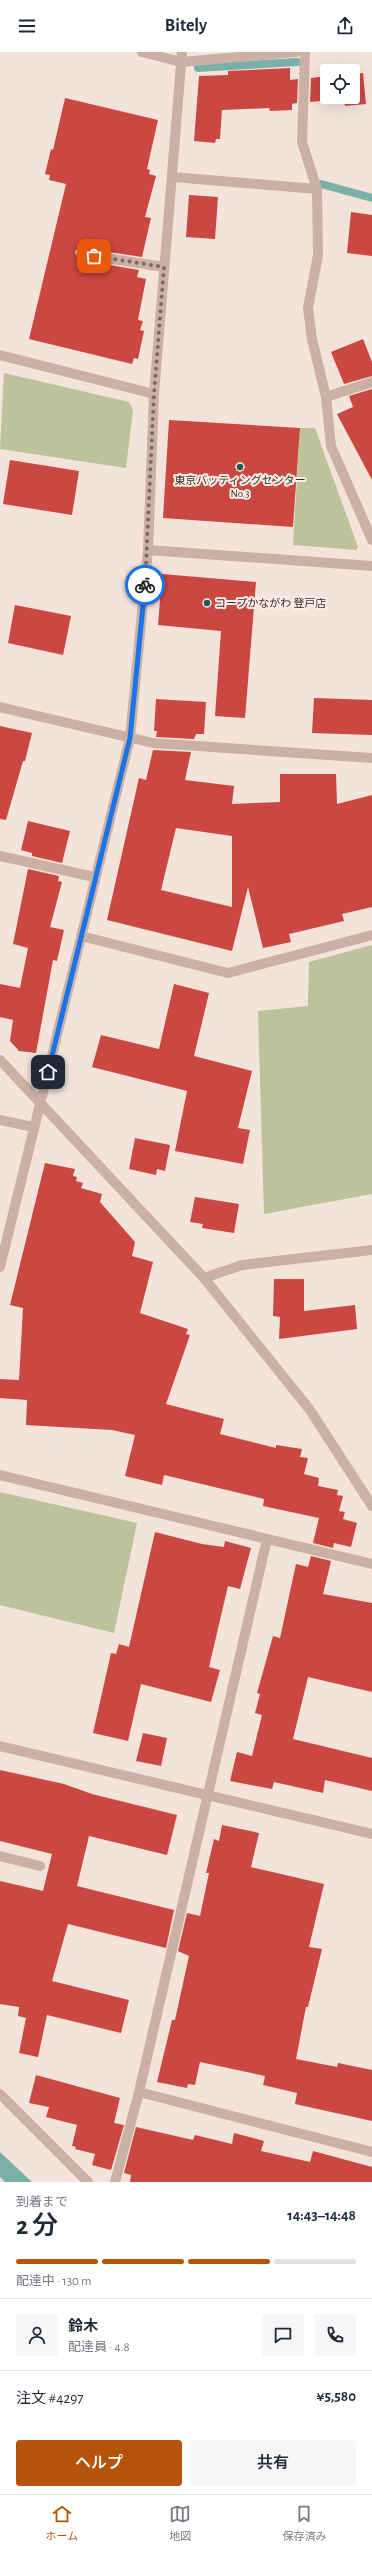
<!DOCTYPE html>
<html lang="ja">
<meta charset="utf-8">
<style>
body{margin:0;font-family:"Alegreya Sans","Noto Sans JP",sans-serif;background:#f6f6f7;color:#1f2937;height:100vh;display:flex;flex-direction:column;font-size:15px;white-space:nowrap}
*{box-sizing:border-box;margin:0}
p{font-size:13px;color:#747a83}
.icon{flex:none;width:22px;height:22px;fill:none;stroke:currentColor;stroke-width:2;stroke-linecap:round;stroke-linejoin:round}
.map{position:relative;height:2130px;overflow:hidden}
.drawer{display:flex;flex-direction:column;background:#fff;flex:1}
.drawer>*{flex:none}
.fabs{position:absolute;left:320px;top:12px;display:grid;gap:8px}
.fabs a{display:grid;place-items:center;width:40px;height:40px;border-radius:4px;background:#fff;box-shadow:0 4px 16px #0002;font-size:20px}
.pin{position:absolute;display:grid;place-items:center;width:34px;height:34px;color:#fff;margin:-17px;border-radius:8px;box-shadow:0 2px 6px #0006}
.courier{position:absolute;display:grid;place-items:center;width:40px;height:40px;margin:-20px;border:3px solid #1a73e8;border-radius:50%;background:#fff;color:#222;box-shadow:0 1px 5px #0007}
.headline em{font-style:normal;font-weight:600}
.headline div{display:flex;flex-direction:column-reverse}
.headline{display:flex;align-items:center;justify-content:space-between;height:68px;padding:0 16px}
h1{font-size:26px;font-weight:600;line-height:30px}
.bar{display:grid;grid-template-columns:repeat(4,1fr);gap:6px 4px;align-content:center;height:48px;padding:0 16px}
.bar i{height:5px;border-radius:3px;background:#e0e1e3}
.bar .current{background:#b45309}
.bar p{grid-column:span 4}
.line{display:flex;align-items:center;gap:10px;padding:0 16px;border-top:1px solid #e0e1e3}
.line div{flex:1}
.round{display:grid;place-items:center;flex:none;width:42px;height:42px;border-radius:4px;background:#f6f6f7}
.primary-button{display:flex;gap:8px;margin-top:auto;padding:8px 16px}
.primary-button a{flex:1;height:46px;border-radius:4px;background:#b45309;color:#fff;font-size:16px;font-weight:600;line-height:46px;text-align:center}
.primary-button a+a{background:#f6f6f7;color:#1f2937}
header{display:flex;justify-content:space-between;align-items:center;height:52px;padding:0 16px;background:#fff;font-size:18px;font-weight:600}
.menu{display:flex;justify-content:space-around;align-items:center;height:56px;border-top:1px solid #e0e1e3;background:#fff;font-size:11px;color:#747a83}
.menu a{display:grid;justify-items:center;gap:2px}
.menu .current{color:#b45309}
.map>svg:first-child{display:block}
</style>
<header><svg class="icon" aria-label="menu" viewBox="0 0 24 24"><path d="M4 6h16M4 12h16M4 18h16"/></svg>Bitely<svg class="icon" aria-label="share" viewBox="0 0 24 24"><path d="M12 15V3M7 8l5-5 5 5M5 13v7h14v-7"/></svg></header>
<div class="map">
<svg width="372" height="2130" viewBox="0 0 372 2130">
<rect width="100%" height="100%" fill="#f3e3db"/>
<!-- green -->
<g fill="#bcc29a">
<polygon points="4,321 129,350 133,358 126,416 0,397"/>
<polygon points="300,376 315,376 358,495 356,498 293,493"/>
<polygon points="372,893 372,1142 264,1162 258,959 308,954 309,910"/>
<polygon points="0,1440 137,1471 114,1581 0,1553"/>
</g>
<!-- water -->
<polygon fill="#79b1a8" points="0,2100 32,2130 5,2130 0,2125"/>
<g fill="none" stroke-linecap="round" stroke-linejoin="round">
<!-- stream -->
<g stroke="#79b1a8" stroke-width="8">
<polyline points="198,16 297,10"/>
<polyline points="321,132 372,146"/>
</g>
</g>
<!-- building -->
<g fill="#ca4841" fill-rule="evenodd">
<polygon points="290,16 290,28 298,27 297,51 292,52 292,58 270,59 269,56 222,58 220,87 216,87 215,91 194,89 199,24 228,23 228,19"/>
<polygon points="363,21 366,52 345,54 344,47 310,50 311,26 327,24 327,45 353,45 353,22"/>
<polygon points="65,46 158,68 147,117 150,118 149,122 156,124 145,165 151,166 142,205 82,196 76,198 75,201 80,208 139,218 137,225 146,227 138,268 143,269 140,278 144,279 138,307 134,306 132,312 29,287 66,132 49,128 50,123 45,122 51,97 53,98"/>
<polygon points="189,143 218,145 215,187 186,185"/>
<polygon points="351,160 372,163 372,204 347,201"/>
<polygon points="363,287 372,310 372,324 344,332 331,300"/>
<polygon points="372,337 372,428 337,362 353,355 349,344"/>
<polygon points="169,368 300,376 293,475 163,466"/>
<polygon points="10,408 79,419 72,463 3,452"/>
<polygon points="162,522 256,530 245,666 215,664 221,579 158,573"/>
<polygon points="15,553 71,564 63,603 8,591"/>
<polygon points="314,646 372,648 372,683 312,681"/>
<polygon points="156,647 206,650 204,682 196,682 194,687 156,685 157,679 154,679"/>
<polygon points="0,674 32,681 25,709 23,709 6,768 0,767"/>
<path d="M 153,698 L 191,700 L 185,728 L 234,734 L 232,752 L 280,750 L 280,722 L 336,722 L 337,752 L 372,743 L 372,855 L 342,862 L 344,869 L 289,882 L 291,890 L 263,896 L 248,835 L 232,899 L 107,868 L 139,726 L 146,728 ZM 176,776 L 232,784 L 232,855 L 161,838 Z"/>
<polygon points="28,769 70,779 62,811 32,804 32,801 21,798"/>
<polygon points="28,817 59,824 58,829 62,830 50,875 64,878 57,909 53,908 36,1001 19,999 10,989 13,968 0,965 0,932 20,936 28,896 13,892"/>
<polygon points="174,932 209,941 194,1004 252,1019 238,1076 250,1078 243,1112 175,1099 187,1039 92,1015 101,983 159,997"/>
<polygon points="135,1086 170,1093 165,1119 157,1117 156,1123 129,1117"/>
<polygon points="45,1111 75,1117 73,1124 77,1125 76,1129 83,1131 81,1136 102,1142 100,1150 135,1190 132,1204 153,1210 140,1261 188,1277 186,1282 190,1283 166,1352 224,1367 220,1382 276,1396 276,1393 302,1397 300,1405 308,1406 304,1422 319,1426 318,1434 338,1438 337,1443 343,1444 339,1459 345,1460 343,1467 357,1471 351,1495 334,1491 333,1496 313,1491 319,1466 263,1454 264,1447 164,1423 162,1433 125,1424 135,1383 112,1378 26,1373 27,1348 0,1346 0,1327 19,1328 23,1256 10,1253"/>
<polygon points="195,1145 239,1152 234,1181 202,1176 203,1172 190,1170"/>
<polygon points="274,1227 304,1227 304,1259 355,1253 357,1277 279,1287 280,1265 273,1264"/>
<polygon points="155,1480 202,1492 224,1495 225,1489 251,1496 240,1537 228,1534 209,1615 220,1618 211,1650 141,1632 128,1689 93,1681 111,1601 116,1602 119,1592 129,1595"/>
<polygon points="311,1504 331,1509 323,1542 372,1551 372,1640 308,1625 293,1687 372,1706 372,1739 325,1728 323,1741 274,1730 272,1737 230,1729 237,1700 252,1704 262,1663 255,1661 260,1642 257,1641 273,1584 280,1586 296,1512 308,1515"/>
<polygon points="143,1681 167,1686 161,1714 136,1709"/>
<polygon points="0,1718 64,1732 92,1742 177,1763 167,1803 89,1784 77,1834 174,1858 166,1896 68,1872 52,1929 129,1948 121,1981 47,1963 38,2005 19,2001 26,1966 18,1964 19,1955 0,1952 0,1829 43,1839 52,1802 0,1789"/>
<polygon points="222,1773 259,1781 251,1815 324,1832 309,1895 322,1897 308,1955 306,1955 296,2007 337,2015 338,2011 372,2018 372,2069 295,2052 297,2041 263,2033 265,2024 200,2010 195,2033 188,2032 187,2036 157,2030 172,1968 175,1968 189,1904 178,1899 187,1861 200,1864 209,1821 206,1821 214,1787 219,1789"/>
<polygon points="36,2023 120,2046 114,2071 124,2073 111,2118 92,2113 95,2102 75,2097 76,2095 72,2094 77,2073 46,2065 49,2055 29,2051"/>
<polygon points="136,2075 193,2088 195,2083 232,2092 234,2081 264,2089 261,2099 310,2110 313,2099 372,2115 372,2130 130,2130 131,2123 124,2121"/>
</g>
<g fill="none" stroke-linecap="round" stroke-linejoin="round">
<!-- service -->
<g stroke="#cbb0a6" stroke-width="10">
<polyline points="305,0 302,90 317,137 318,203 308,256 312,287 326,345 331,394 372,488"/>
<polyline points="81,202 164,215"/>
<polyline points="0,804 94,825"/>
<polyline points="0,1804 40,1814"/>
</g>
<!-- minor -->
<g stroke="#cbb0a6" stroke-width="10">
<polyline points="142,0 181,10 296,0"/>
<polyline points="173,125 317,137"/>
<polyline points="0,303 154,342"/>
<polyline points="326,345 372,330"/>
<polyline points="148,498 372,514"/>
<polyline points="0,655 153,691 372,706"/>
<polyline points="130,686 148,498 154,342 182,0"/>
<polyline points="81,884 228,921 372,883"/>
<polyline points="0,1068 33,1075"/>
<polyline points="204,1226 242,1213 372,1198"/>
<polyline points="0,1423 372,1512"/>
<polyline points="0,1694 372,1782"/>
<polyline points="139,2040 372,2100"/>
<polyline points="0,2042 88,2130"/>
<polyline points="115,2130 139,2040 267,1487"/>
</g>
<!-- tertiary -->
<g stroke="#cbb0a6" stroke-width="10">
<polyline points="0,1008 204,1226 310,1358 372,1454"/>
<polyline points="0,1215 130,686"/>
</g>
</g>
<g fill="none" stroke-linecap="round" stroke-linejoin="round">
<!-- done -->
<polyline stroke="#796a66" stroke-width="4" stroke-dasharray="0 7.2" points="94,204 164,215 154,342 145,533"/>
<!-- route -->
<polyline stroke="#1a73e8" stroke-width="5" points="48,1020 130,686 145,533"/>
</g>
<!-- markers -->
<g fill="#1b5a52" stroke="#faeee7" stroke-width="1.5">
<circle cx="240" cy="415" r="4"/>
<circle cx="207" cy="551" r="4"/>
</g>
<g text-anchor="middle" dominant-baseline="central" stroke-width="4" stroke-linejoin="round" paint-order="stroke">
<!-- poi labels -->
<g font-size="11" fill="#372927" stroke="#faeee7">
<text x="240" y="428">東京バッティングセンター<tspan x="240" dy="13">No.3</tspan></text>
<text x="215" y="551" text-anchor="start">コープかながわ 登戸店</text>
</g>
</g>
</svg>
<div class="fabs">
<a><svg class="icon" aria-label="locate" viewBox="0 0 24 24"><circle cx="12" cy="12" r="6"/><path d="M12 2v4M12 18v4M2 12h4M18 12h4"/></svg></a>
</div>
<div class="pin" style="left:94px;top:204px;background:#ea580c"><svg class="icon" aria-label="bag" viewBox="0 0 24 24"><path d="M5 8h14l-1 12H6zM9 8a3 3 0 0 1 6 0"/></svg></div>
<div class="pin" style="left:48px;top:1020px;background:#1f2937"><svg class="icon" aria-label="home" viewBox="0 0 24 24"><path d="M3 11l9-7 9 7M6 9v11h12V9"/></svg></div>
<div class="courier" style="left:145px;top:533px"><svg class="icon" aria-label="bike" viewBox="0 0 24 24"><circle cx="6" cy="16" r="4"/><circle cx="18" cy="16" r="4"/><path d="M6 16l4-8h5l3 8M10 8l3 8H6M13 5h3"/></svg></div>
</div>
<section class="drawer">
<div class="headline"><div><h1>2 分</h1><p>到着まで</p></div><em>14:43–14:48</em></div>
<div class="bar"><i class="current"></i><i class="current"></i><i class="current"></i><i></i><p>配達中 · 130 m</p></div>
<div class="line" style="height:72px"><a class="round"><svg class="icon" aria-label="person" viewBox="0 0 24 24"><circle cx="12" cy="8" r="4"/><path d="M4 21q1-7 8-7t8 7"/></svg></a><div><b>鈴木</b><p>配達員 · 4.8</p></div><a class="round"><svg class="icon" aria-label="chat" viewBox="0 0 24 24"><path d="M4 5h16v11H9l-5 4z"/></svg></a><a class="round"><svg class="icon" aria-label="phone" viewBox="0 0 24 24"><path d="M5 4h4l2 5-3 2q2 4 5 5l2-3 5 2v4C11 20 4 13 5 4z"/></svg></a></div>
<div class="line" style="height:52px"><div>注文 #4297</div><b>¥5,580</b></div>
<div class="primary-button"><a>ヘルプ</a><a>共有</a></div>
</section>
<nav class="menu">
<a class="current"><svg class="icon" aria-label="home" viewBox="0 0 24 24"><path d="M3 11l9-7 9 7M6 9v11h12V9"/></svg>ホーム</a>
<a><svg class="icon" aria-label="map" viewBox="0 0 24 24"><path d="M3 6l6-2 6 2 6-2v14l-6 2-6-2-6 2zM9 4v14M15 6v14"/></svg>地図</a>
<a><svg class="icon" aria-label="saved" viewBox="0 0 24 24"><path d="M7 4h10v16l-5-4-5 4z"/></svg>保存済み</a>
</nav>
